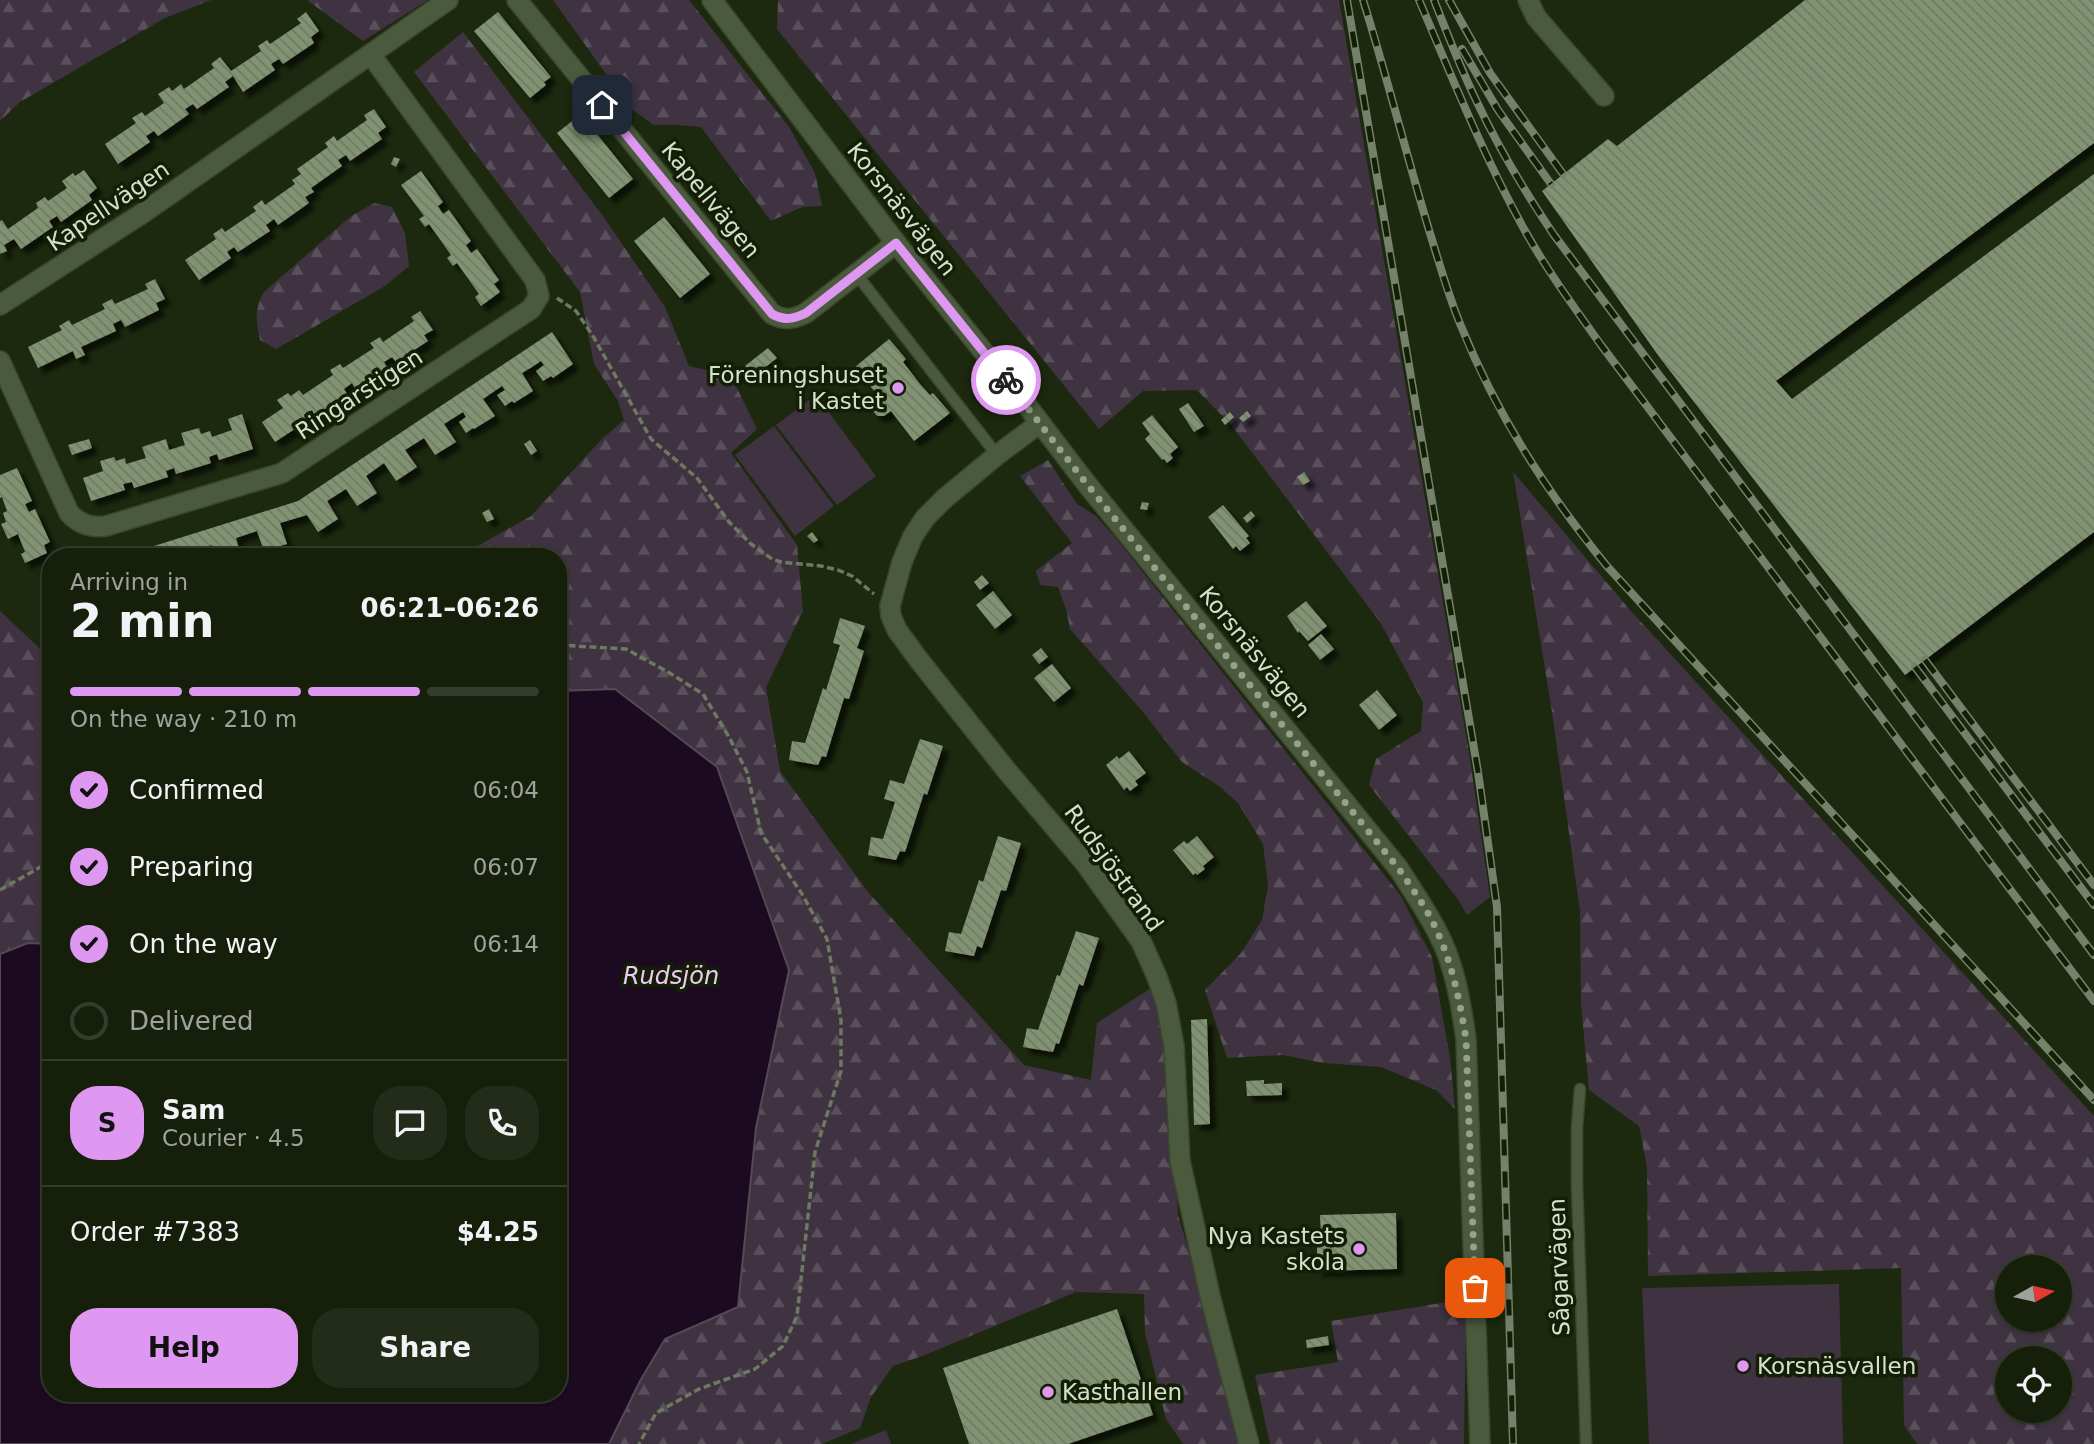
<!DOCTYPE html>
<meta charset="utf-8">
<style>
body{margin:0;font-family:"DejaVu Sans",sans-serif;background:#222c18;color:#f1f3f6;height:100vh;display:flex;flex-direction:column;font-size:26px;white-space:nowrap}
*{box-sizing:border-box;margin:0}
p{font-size:23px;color:#9da29c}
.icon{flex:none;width:38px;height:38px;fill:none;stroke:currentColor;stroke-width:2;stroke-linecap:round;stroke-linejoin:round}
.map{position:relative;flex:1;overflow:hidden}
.details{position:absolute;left:42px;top:548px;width:525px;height:854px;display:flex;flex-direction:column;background:#151f0a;border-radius:28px;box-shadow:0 2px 5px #0004,0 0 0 2px #343d2b}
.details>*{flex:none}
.needle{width:46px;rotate:82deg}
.controls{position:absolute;left:1995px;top:1255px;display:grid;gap:14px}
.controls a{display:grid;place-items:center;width:77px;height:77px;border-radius:50%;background:#151f0a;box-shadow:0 2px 5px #0004,0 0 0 2px #343d2b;font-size:35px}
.pin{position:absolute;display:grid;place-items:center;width:60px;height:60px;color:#fff;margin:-30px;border-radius:14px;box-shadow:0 4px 10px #0006}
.courier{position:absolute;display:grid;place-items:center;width:70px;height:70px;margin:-35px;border:5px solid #df98f2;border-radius:50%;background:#fff;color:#222;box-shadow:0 2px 9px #0007}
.overview em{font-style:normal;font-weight:700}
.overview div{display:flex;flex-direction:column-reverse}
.overview{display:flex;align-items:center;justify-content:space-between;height:119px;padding:0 28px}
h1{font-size:46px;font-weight:700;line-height:52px}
.bar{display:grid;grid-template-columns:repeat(4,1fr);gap:10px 7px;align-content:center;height:84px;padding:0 28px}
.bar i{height:9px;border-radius:5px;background:#343d2b}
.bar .on{background:#df98f2}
.bar p{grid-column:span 4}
.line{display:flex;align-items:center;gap:18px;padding:0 28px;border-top:2px solid #343d2b}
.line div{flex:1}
.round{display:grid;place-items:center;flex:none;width:74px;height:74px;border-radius:28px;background:#222c18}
ol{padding:0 28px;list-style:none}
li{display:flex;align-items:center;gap:21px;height:77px}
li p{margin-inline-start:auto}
li .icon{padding:7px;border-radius:50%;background:#df98f2;color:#111;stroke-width:4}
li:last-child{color:#9da29c}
li i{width:38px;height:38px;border:4px solid #343d2b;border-radius:50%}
.primary-button{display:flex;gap:14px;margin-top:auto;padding:14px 28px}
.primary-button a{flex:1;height:80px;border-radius:28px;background:#df98f2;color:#111;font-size:28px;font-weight:700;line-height:80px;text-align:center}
.primary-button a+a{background:#222c18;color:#f1f3f6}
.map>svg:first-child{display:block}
</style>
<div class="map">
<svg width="2094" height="1444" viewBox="0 0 2094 1444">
<defs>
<pattern id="forest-firs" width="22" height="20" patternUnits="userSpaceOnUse" patternTransform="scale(1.75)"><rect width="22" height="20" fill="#3f3342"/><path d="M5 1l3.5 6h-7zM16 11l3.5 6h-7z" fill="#5a505c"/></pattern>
<pattern id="building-back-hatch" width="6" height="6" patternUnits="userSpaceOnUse" patternTransform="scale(1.75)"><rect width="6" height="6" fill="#829373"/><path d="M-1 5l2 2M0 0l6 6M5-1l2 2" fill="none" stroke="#6e7b63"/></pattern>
<filter id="shadow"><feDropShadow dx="6" dy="6" stdDeviation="2" flood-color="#0009"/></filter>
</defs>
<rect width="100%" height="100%" fill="#1c290e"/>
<!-- forest -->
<g fill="url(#forest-firs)" fill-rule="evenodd">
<polygon points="0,0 211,0 165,18 20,102 0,121"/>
<polygon points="307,0 428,0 363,41"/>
<polygon points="553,0 689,0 789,127 815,173 822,206 802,207 771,221 701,127 679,125 654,125 631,109"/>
<polygon points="778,0 1339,0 1469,753 1490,897 1467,915 1457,898 1369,785 1376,759 1421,731 1423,702 1380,622 1232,426 1197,390 1143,391 1099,429 777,29"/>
<polygon points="463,32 603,216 665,307 689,366 731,376 757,429 731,453 797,545 803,611 766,687 780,771 868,892 1024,1065 1091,1080 1097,1023 1157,984 1168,1037 1178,1215 1202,1294 1239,1444 1183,1444 1166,1419 1145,1333 1144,1294 1076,1292 925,1355 893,1366 871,1397 860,1428 822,1444 609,1444 640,1381 665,1339 738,1307 756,1128 789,970 615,689 558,691 558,556 460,556 531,516 603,438 624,420 618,401 594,364 580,292 414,72"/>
<path d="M 374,203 L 392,207 L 405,233 L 409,266 L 385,286 L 276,349 L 260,340 C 256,321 254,309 264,292 L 350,217 Z"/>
<polygon points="1048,460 1077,504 1096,516 1114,536 1401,896 1432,957 1450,1058 1455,1109 1436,1090 1381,1067 1323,1063 1283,1055 1227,1058 1205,990 1241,953 1262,920 1268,886 1263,844 1238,803 1219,786 1182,762 1143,712 1070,629 1066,609 1058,587 1040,585 1036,571 1072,543 1020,476"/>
<path d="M 1513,472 L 1630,610 L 2094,1116 L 2094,1444 L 1917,1444 L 1904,1425 L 1901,1268 L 1648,1276 L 1647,1167 L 1639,1126 L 1589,1090 L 1581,1005 L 1580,911 L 1552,712 ZM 2007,1267 L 2060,1267 L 2060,1320 L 2007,1320 ZM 2007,1358 L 2060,1358 L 2060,1410 L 2007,1410 Z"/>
<polygon points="0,611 51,659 51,944 28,943 0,954"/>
<polygon points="1466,1299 1464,1444 1270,1444 1255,1375 1338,1362 1331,1321"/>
</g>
<!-- park -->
<g fill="#3f3342">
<polygon points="816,395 876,476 837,505 776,425"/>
<polygon points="774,426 834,506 795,536 735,455"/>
<polygon points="1839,1284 1843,1444 1649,1444 1642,1288"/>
<polygon points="886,1430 891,1444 851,1444"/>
</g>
<!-- water -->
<polygon fill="#1b0a20" stroke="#534a54" stroke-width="2" points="615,689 717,767 789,970 756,1128 738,1307 665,1339 640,1381 609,1444 0,1444 0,954 28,943 51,944 51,1393 558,1393 558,691"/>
<!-- building -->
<g fill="url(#building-back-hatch)" filter="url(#shadow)">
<polygon points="1805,0 2094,0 2094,143 1776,381 1792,399 2094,174 2094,532 1905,675 1660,358 1542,191 1608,139 1617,146"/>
<polygon points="306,12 319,31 311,37 314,43 283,64 279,59 271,64 275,70 243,92 233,76 225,82 229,87 197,109 193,104 185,109 189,114 158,136 154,131 146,136 150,142 118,164 105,144 136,123 132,118 142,112 145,116 164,103 158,94 169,87 172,91 181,84 184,89 214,68 211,64 220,57 231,71 261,51 258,46 267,40 270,44 301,23 297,19"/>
<polygon points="498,12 551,77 544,82 546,85 530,98 474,31"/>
<polygon points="374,109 386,127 378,133 382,139 350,161 346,155 338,160 342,166 311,188 314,192 305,197 309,203 278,225 274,219 266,225 270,231 238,252 234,247 227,252 231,258 199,280 185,260 216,239 213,234 222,228 225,232 256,211 253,207 262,200 265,205 295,184 292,180 301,174 297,169 328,147 325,143 334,136 337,141 367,120 364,115"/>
<polygon points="581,114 633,179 609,198 557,133"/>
<polygon points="394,157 400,159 396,167 391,164"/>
<polygon points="84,170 97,188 89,195 92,200 61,222 57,216 49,221 53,227 21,249 14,239 4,245 7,251 0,254 0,221 2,220 8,229 38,208 36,203 45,197 48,201 67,188 62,181 73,173 75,176"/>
<polygon points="421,171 443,202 438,206 443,214 449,210 471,241 466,245 471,253 477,249 499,280 494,284 500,292 481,306 475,297 479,294 457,263 453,266 447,258 451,255 429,224 425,227 419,219 424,216 401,185"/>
<polygon points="664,217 710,274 680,298 634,241"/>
<polygon points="155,279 165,299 156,303 159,310 125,327 121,320 113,324 116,331 81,347 85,355 76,359 73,351 38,368 28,347 62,330 59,326 69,320 72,325 105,309 102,304 112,299 115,304 148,289 145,284"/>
<polygon points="420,311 433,330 424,335 428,341 396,362 392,357 384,362 387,367 355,389 352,383 344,389 347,394 315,416 312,410 304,415 307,421 275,442 262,422 283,408 277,400 288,393 291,396 299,390 303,395 333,375 330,370 340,364 343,368 374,348 370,343 380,337 383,342 414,321 411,317"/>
<polygon points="552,332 573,364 553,378 551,376 543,381 536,371 544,365 541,361 532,367 522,373 533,391 514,403 512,401 505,406 497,395 505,390 502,386 483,399 495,416 474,429 473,428 466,433 459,422 466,417 463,412 444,424 456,442 435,455 424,438 405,450 417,467 396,481 384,463 366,476 377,493 357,506 346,489 327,501 338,519 318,532 307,515 280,523 287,544 264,551 257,531 236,538 241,556 216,556 212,545 191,552 192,556 122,556 298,501"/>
<polygon points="889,339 906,359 903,362 920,384 930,395 933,393 950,413 914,441 891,411 884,416 877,416 871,409 872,401 878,396 855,367"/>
<polygon points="768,348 777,358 753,377 745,366"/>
<polygon points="1188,403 1204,426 1194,432 1179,409"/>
<polygon points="1247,411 1251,416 1243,422 1239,418"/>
<polygon points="1230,412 1234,417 1225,425 1221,420"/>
<polygon points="242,414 253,449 219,460 217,454 209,457 211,463 176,474 174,468 166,471 168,477 134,488 132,482 123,484 125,490 91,501 83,478 103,471 100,461 114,457 116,461 125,458 126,464 146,458 142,447 166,439 169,450 185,445 181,433 199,428 201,434 210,431 212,437 232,430 228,419"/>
<polygon points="1152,415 1178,447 1170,454 1173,458 1167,463 1164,459 1162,460 1145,439 1150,434 1142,423"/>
<polygon points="89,439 92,448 72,455 68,445"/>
<polygon points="530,440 537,451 531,455 524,444"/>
<polygon points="17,468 32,501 25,504 29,512 35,509 50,542 44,545 47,553 25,563 21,554 25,552 18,534 8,539 1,524 6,522 3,513 7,511 2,497 0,498 0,475"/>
<polygon points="1304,472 1310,481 1303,485 1297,477"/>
<polygon points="1142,502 1149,503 1147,510 1140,509"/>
<polygon points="1223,505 1249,536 1246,538 1250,543 1240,551 1236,546 1233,549 1208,517"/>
<polygon points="489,509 494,519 487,522 482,513"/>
<polygon points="1251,511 1255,516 1247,523 1243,518"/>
<polygon points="812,532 818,540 814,543 807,536"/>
<polygon points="982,575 989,583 980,590 974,582"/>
<polygon points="993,591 1012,615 995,629 976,605"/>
<polygon points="1306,601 1327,626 1308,641 1299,631 1298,633 1287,616"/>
<polygon points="840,618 865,626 857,648 864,651 849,699 844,698 826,757 822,756 818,765 789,760 792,741 805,743 823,688 826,690 840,645 833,643"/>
<polygon points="1321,634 1334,649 1320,660 1308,645"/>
<polygon points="1041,648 1048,657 1039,664 1032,655"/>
<polygon points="1052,664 1071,688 1054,702 1034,678"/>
<polygon points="1377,690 1397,715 1379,730 1359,705"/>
<polygon points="920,739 943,746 927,795 924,793 905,852 900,851 896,860 868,855 871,837 883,839 895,802 884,799 890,780 904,784"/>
<polygon points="1129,751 1146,773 1135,781 1138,785 1130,791 1127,787 1124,790 1106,765 1117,756 1119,759"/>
<polygon points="998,836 1021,843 1006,891 1001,890 982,948 977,946 974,956 945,951 949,932 961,934 979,880 983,882"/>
<polygon points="1197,836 1214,857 1203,866 1205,869 1197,875 1196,873 1193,875 1173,850 1184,841 1187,844"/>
<polygon points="1076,931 1099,938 1083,986 1079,984 1059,1044 1056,1043 1053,1052 1023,1047 1027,1028 1038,1030 1057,975 1060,976"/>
<polygon points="1207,1019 1210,1124 1194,1125 1191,1020"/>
<polygon points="1264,1080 1264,1084 1282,1083 1282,1095 1247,1096 1246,1081"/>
<polygon points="1396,1213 1397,1269 1317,1271 1317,1238 1321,1238 1320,1215"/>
<polygon points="1117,1309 1153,1415 1068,1444 969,1444 943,1368"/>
<polygon points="1328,1336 1329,1345 1307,1348 1306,1340"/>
</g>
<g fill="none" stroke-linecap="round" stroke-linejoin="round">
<defs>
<g id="service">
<polyline points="857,275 997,455"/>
<polyline points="1580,1089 1577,1127 1577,1185 1586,1444"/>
</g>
<g id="minor">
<path d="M 517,0 L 772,314 C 784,321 794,319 806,313 L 896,243"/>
<polyline points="1528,0 1536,17 1604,96"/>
<polyline points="0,305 143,213 448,0"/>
<path d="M 0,361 L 69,513 C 79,524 91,528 106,526 L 282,473 L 531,309 L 539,296 L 535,280 L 371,55"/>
<polyline points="1040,423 997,455 944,499 925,518 913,536 902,562 890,606 891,616 897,630 919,660 1007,771 1085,863 1141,941 1157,977 1166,1003 1174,1046 1180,1161 1211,1300 1249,1444"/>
</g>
<path id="tertiary" d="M 712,0 L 896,243 L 1028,407 L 1086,483 L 1399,869 C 1417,898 1438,927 1449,959 C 1458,985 1462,1012 1466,1039 L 1480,1444"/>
</defs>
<!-- service casing -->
<use href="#service" stroke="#3a462d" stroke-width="13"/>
<!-- minor casing -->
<use href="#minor" stroke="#3a462d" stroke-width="22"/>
<!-- tertiary casing -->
<use href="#tertiary" stroke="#3a462d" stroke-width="22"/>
<!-- path -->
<g stroke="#6e7962" stroke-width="3.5" stroke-dasharray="7 3.5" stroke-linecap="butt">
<polyline points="557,298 576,311 593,336 651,439 697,478 729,522 751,544 772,559 781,562 821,566 838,570 852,576 874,594"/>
<polyline points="558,645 626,649 668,672 703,694 729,737 747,772 761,833 802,894 827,939 841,1020 841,1071 815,1152 797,1316 783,1346 755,1369 699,1389 656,1413 639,1444"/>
<polyline points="0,890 51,861"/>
<polyline points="1495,1265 1496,1287"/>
</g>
<!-- service -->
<use href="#service" stroke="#4b5a3d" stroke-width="10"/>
<!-- minor -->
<use href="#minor" stroke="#4b5a3d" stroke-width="19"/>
<!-- tertiary -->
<use href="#tertiary" stroke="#4b5a3d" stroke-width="19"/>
<defs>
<g id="rail">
<polyline points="1347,0 1478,772 1497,907 1513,1444"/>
<path d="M 1363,0 C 1387,76 1406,154 1429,230 C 1439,262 1448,295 1461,326 C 1497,415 1546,491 1606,565 L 2094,1100"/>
<path d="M 1419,0 C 1452,77 1483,155 1524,229 C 1546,269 1574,307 1601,345 L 2094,1001"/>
<path d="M 1434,0 C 1447,33 1460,67 1476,100 C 1498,147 1525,192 1554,235 L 2094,955"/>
<polyline points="1449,0 1490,73 1563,174"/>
<polyline points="1462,49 1498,110 1551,184"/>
<polyline points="1925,660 2094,885"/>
<polyline points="1915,667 2094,905"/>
</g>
</defs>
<!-- rail casing -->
<use href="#rail" stroke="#76816b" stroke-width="8"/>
<!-- rail -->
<use href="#rail" stroke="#131f05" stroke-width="5" stroke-dasharray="16" stroke-linecap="butt"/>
</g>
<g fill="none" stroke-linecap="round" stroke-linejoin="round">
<!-- done -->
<path stroke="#96a08b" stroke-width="7" stroke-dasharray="0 12.6" d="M 1006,380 L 1086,483 L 1399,869 C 1409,884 1420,899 1429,915 C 1450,953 1459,996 1466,1039 L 1475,1288"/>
<!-- route -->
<path stroke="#df98f2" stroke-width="9" d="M 602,105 L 772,314 C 784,321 794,319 806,313 L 896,243 L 1006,380"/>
</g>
<!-- markers -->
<g fill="#df98f2" stroke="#131f05" stroke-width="2.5">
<circle cx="898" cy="388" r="7"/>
<circle cx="1359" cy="1249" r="7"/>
<circle cx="1743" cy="1366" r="7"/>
<circle cx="1048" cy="1392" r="7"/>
</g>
<g text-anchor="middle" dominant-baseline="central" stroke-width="7" stroke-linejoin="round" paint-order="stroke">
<!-- street labels -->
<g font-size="23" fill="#d7e0cf" stroke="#131f05">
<text transform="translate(711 200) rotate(51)">Kapellvägen</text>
<text transform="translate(108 206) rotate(-34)">Kapellvägen</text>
<text transform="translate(902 209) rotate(52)">Korsnäsvägen</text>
<text transform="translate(359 394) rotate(-33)">Ringarstigen</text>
<text transform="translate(1255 652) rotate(51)">Korsnäsvägen</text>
<text transform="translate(1114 868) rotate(54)">Rudsjöstrand</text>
<text transform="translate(1559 1267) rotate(-92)">Sågarvägen</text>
</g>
<!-- poi labels -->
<g font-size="23" fill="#d7e0cf" stroke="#131f05" text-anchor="end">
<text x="884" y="375">Föreningshuset<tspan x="884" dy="26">i Kastet</tspan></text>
<text x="1345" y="1236">Nya Kastets<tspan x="1345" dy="26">skola</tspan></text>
<text x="1757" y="1366" text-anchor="start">Korsnäsvallen</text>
<text x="1062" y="1392" text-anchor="start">Kasthallen</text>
</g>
<!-- water labels -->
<g font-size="24" font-style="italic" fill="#efc7f9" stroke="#131f05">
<text x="671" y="976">Rudsjön</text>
</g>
</g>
</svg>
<div class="controls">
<a><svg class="needle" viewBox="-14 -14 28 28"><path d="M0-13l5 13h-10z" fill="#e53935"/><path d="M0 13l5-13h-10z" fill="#9da29c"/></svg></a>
<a><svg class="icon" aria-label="locate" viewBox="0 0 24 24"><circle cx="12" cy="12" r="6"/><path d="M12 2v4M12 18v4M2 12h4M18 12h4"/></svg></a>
</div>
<div class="pin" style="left:1475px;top:1288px;background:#ea580c"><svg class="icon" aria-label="bag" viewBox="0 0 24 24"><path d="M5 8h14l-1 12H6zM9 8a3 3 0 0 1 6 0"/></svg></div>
<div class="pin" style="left:602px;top:105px;background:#1f2937"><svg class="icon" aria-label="home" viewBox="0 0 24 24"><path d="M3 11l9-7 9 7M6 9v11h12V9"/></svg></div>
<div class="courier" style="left:1006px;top:380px"><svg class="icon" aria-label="bike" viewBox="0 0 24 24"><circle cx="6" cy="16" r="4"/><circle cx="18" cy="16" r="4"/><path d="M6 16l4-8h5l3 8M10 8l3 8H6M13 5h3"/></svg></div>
<section class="details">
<div class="overview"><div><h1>2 min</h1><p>Arriving in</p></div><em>06:21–06:26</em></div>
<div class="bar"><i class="on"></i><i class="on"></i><i class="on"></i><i></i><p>On the way · 210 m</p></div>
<ol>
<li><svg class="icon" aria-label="check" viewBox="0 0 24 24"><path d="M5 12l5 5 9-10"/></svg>Confirmed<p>06:04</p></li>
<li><svg class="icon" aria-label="check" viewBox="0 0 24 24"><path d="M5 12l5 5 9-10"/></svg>Preparing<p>06:07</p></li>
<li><svg class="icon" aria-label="check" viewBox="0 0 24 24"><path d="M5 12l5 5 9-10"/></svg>On the way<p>06:14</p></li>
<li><i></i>Delivered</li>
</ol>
<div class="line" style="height:126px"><b class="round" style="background:#df98f2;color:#111">S</b><div><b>Sam</b><p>Courier · 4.5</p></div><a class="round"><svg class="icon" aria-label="chat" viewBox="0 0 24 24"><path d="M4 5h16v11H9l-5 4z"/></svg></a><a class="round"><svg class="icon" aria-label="phone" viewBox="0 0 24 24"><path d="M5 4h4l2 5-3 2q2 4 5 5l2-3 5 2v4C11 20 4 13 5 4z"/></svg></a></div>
<div class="line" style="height:91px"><div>Order #7383</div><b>$4.25</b></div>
<div class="primary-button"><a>Help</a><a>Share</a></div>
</section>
</div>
